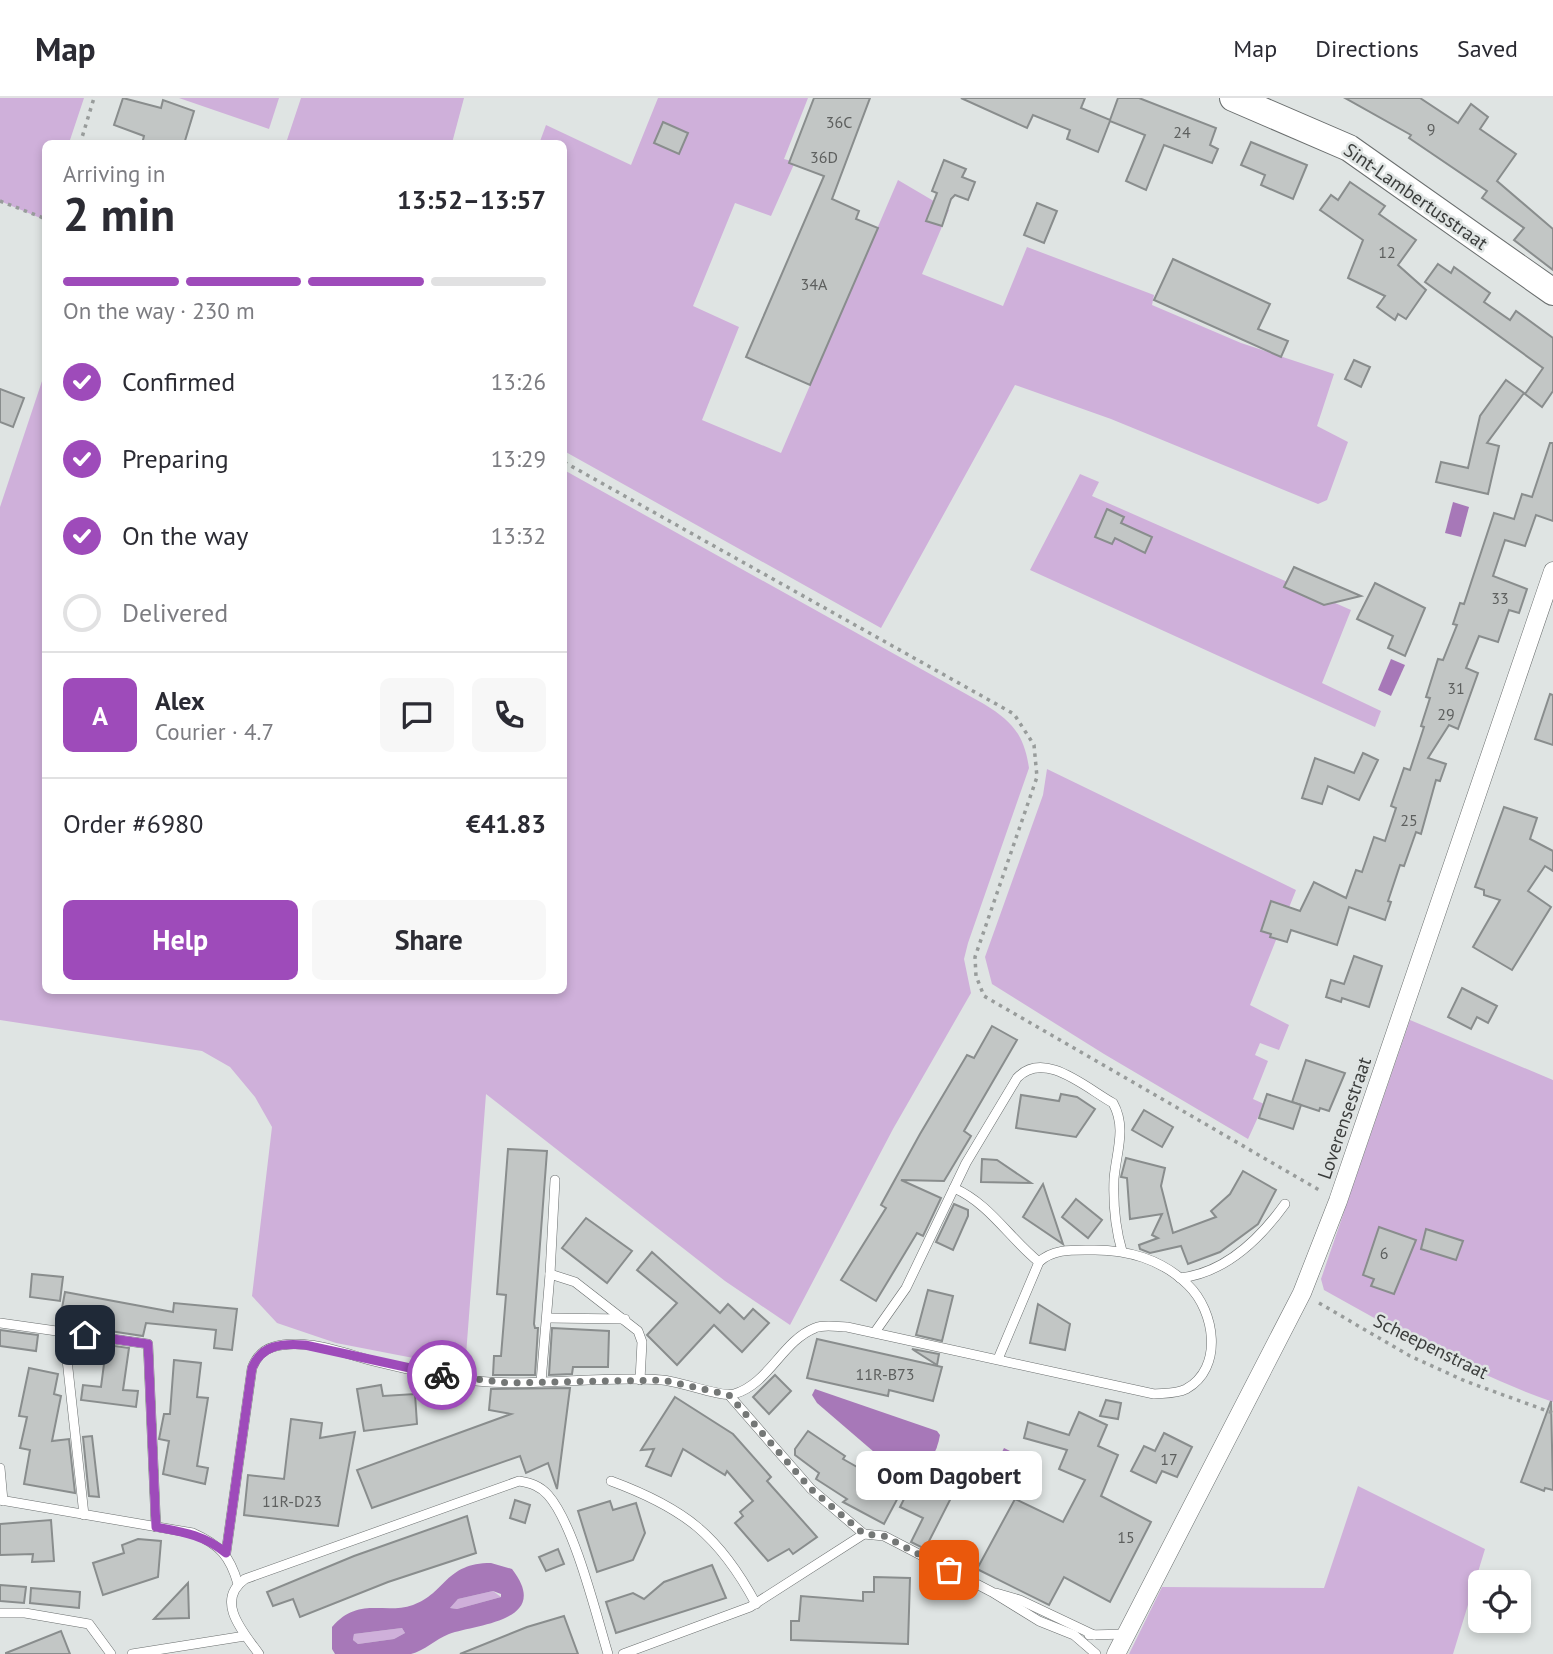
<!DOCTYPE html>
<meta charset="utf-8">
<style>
body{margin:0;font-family:"PT Sans",sans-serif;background:#f7f7f7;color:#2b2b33;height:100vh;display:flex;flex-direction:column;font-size:26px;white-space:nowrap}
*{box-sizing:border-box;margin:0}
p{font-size:23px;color:#7c7c81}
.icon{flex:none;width:38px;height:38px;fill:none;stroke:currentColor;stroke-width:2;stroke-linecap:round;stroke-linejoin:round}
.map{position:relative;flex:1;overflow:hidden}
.drawer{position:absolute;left:42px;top:42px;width:525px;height:854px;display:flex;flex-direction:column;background:#fff;border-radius:10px;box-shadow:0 4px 10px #0003}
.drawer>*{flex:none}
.tools{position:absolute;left:1468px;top:1472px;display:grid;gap:14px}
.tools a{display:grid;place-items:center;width:63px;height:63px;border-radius:10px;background:#fff;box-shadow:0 4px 10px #0003;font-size:35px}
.pin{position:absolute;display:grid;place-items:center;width:60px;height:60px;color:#fff;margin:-30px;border-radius:14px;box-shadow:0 4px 10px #0006}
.courier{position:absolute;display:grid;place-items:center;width:70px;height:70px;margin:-35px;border:5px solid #9e4bba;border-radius:50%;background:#fff;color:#222;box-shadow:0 2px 9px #0007}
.bubble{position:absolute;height:49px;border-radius:10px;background:#fff;box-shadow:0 4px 10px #0003;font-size:23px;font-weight:800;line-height:49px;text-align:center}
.summary em{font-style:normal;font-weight:800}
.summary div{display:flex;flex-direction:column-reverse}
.summary{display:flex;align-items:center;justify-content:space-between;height:119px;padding:0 21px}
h1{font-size:46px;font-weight:800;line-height:52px}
.bar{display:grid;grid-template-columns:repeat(4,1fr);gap:10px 7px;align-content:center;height:84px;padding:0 21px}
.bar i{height:9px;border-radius:5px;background:#e1e1e2}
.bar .selected{background:#9e4bba}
.bar p{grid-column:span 4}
.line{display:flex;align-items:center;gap:18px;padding:0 21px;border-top:2px solid #e1e1e2}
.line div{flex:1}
.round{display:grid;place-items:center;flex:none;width:74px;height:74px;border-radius:10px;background:#f7f7f7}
ol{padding:0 21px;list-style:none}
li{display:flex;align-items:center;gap:21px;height:77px}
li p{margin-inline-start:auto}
li .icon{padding:7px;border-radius:50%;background:#9e4bba;color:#fff;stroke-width:4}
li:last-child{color:#7c7c81}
li i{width:38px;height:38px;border:4px solid #e1e1e2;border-radius:50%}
.primary-button{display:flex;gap:14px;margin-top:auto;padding:14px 21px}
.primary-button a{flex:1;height:80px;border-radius:10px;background:#9e4bba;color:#fff;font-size:28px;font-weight:800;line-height:80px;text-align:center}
.primary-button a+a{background:#f7f7f7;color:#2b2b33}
header{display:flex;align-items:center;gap:42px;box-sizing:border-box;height:98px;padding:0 35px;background:#fff;border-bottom:2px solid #e1e1e2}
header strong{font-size:33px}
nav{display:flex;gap:38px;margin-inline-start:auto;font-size:24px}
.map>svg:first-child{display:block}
</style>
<header>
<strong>Map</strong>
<nav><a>Map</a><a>Directions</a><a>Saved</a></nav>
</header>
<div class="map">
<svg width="1553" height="1556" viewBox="0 0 1553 1556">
<rect width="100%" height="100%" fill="#dfe4e3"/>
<!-- green -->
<g fill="#cfb0da">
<polygon points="0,0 84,0 69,45 46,46 45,122 0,103"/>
<polygon points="179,0 279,0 269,31"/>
<polygon points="301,0 464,0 452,45 286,45"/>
<polygon points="658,0 808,0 784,61 795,64 771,118 735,105 693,208 739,229 702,322 781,355 898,82 949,112 922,176 1003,208 1027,149 1154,197 1152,207 1241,245 1334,276 1317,328 1348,344 1327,402 1318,406 1111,321 1015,287 881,530 564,353 564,46 539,46 546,27 631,67"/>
<path d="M 45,274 L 46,892 L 564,892 L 564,372 L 984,606 C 1013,624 1024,637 1029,670 L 968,845 L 964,861 L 971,895 L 893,1031 L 790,1227 L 725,1183 L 486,996 L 465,1270 L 336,1245 L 277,1225 L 252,1198 L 272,1029 L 255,999 L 230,969 L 202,953 L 0,922 L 0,409 Z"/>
<polygon points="1080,376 1099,384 1092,398 1351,512 1322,585 1381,613 1375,629 1030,472"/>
<polygon points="1047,671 1296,792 1250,907 1289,927 1279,952 1260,945 1255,957 1268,963 1253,1001 1264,1006 1248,1041 1104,956 992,886 985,859 1043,697"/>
<path d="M 1410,922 L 1553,982 L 1553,1304 C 1473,1276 1398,1233 1324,1192 L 1321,1181 Z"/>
<polygon points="1358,1388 1485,1451 1453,1556 1129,1556 1162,1489 1324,1490"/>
<polygon points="493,1493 501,1499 457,1511 450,1510 458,1501"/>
<polygon points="402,1530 405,1535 394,1541 358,1546 353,1542 354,1536"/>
</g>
<!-- water -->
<g fill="#a778b8" fill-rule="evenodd">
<polygon points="1453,404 1469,409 1461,439 1445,435"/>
<polygon points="1391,561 1405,567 1391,598 1378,592"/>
<path d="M 815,1291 L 937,1333 L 940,1337 C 937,1355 928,1370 912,1379 L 874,1354 L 817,1305 L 812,1297 Z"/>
<polygon points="1004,1350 1022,1359 1003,1395 986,1386"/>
<path d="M 491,1465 L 512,1471 C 553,1524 476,1526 449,1536 C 436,1541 424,1553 411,1556 C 388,1556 358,1556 335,1556 L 332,1551 L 332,1529 C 359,1498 384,1517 413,1507 C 446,1495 445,1465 491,1465 ZM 493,1493 L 501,1496 L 501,1499 L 457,1511 L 450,1510 L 458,1501 ZM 402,1530 L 405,1535 L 394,1541 L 358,1546 L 353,1542 L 354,1536 Z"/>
</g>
<!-- building -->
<g fill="#c2c6c5" stroke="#898d8d" stroke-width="2">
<polygon points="123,0 161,10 163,2 194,13 184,46 142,46 144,38 114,27"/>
<polygon points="814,0 870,0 832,101 859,113 856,121 878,130 810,287 746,259 824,78 789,65"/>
<polygon points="961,0 1085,0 1081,10 1110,22 1118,0 1139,0 1216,30 1210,47 1218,51 1212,65 1164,47 1146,92 1126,83 1145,37 1110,23 1098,54 1067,41 1070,32 1033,17 1027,30"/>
<polygon points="1345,0 1420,0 1458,25 1471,6 1488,19 1480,31 1516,56 1497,83 1553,131 1553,172 1514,142 1524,130 1482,100 1487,93 1409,40 1411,37"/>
<polygon points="663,24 688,35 679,56 654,45"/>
<polygon points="1251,44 1307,67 1293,101 1261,87 1265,77 1241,67"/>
<polygon points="944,62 966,71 962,79 975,84 968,102 955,97 951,101 942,128 926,123 937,95 932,93"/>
<polygon points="1350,84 1385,108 1379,116 1416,142 1398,167 1426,192 1406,221 1398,216 1395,222 1377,209 1385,198 1348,180 1363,142 1320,112 1331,97 1338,102"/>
<polygon points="1037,105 1057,113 1044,145 1024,137"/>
<polygon points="1173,161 1270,206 1258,231 1288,243 1281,259 1154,202"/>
<polygon points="1438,166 1451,175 1454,169 1490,195 1484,204 1510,222 1516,213 1553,240 1553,293 1542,309 1525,296 1543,270 1425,184"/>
<polygon points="1354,262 1370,269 1361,289 1345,281"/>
<polygon points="1506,282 1524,295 1487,345 1499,348 1488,396 1436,384 1441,364 1468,370 1480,318"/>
<polygon points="0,291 24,300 13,329 0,324"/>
<polygon points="1550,345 1553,345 1553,423 1536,417 1525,448 1505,442 1493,478 1527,491 1519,515 1509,512 1498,544 1479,538 1466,570 1478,575 1458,631 1449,627 1428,660 1446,666 1440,683 1436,682 1421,736 1416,734 1404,768 1400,767 1388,803 1391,804 1385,822 1349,809 1337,847 1291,832 1287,844 1270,839 1271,836 1261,833 1271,803 1300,813 1314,784 1346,800 1356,772 1362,774 1374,739 1385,743 1396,710 1391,708 1404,670 1410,672 1424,629 1421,628 1430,600 1426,599 1438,561 1443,562 1457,527 1453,526 1460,505 1464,506 1494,415 1514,421 1522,396 1532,399"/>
<polygon points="1107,411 1124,419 1121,425 1152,439 1145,455 1115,440 1112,446 1095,439"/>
<polygon points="1294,469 1303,473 1361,498 1324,507 1284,489"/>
<polygon points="1375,485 1425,510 1405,558 1388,550 1393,538 1357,521"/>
<polygon points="1550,596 1553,597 1553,647 1535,641"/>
<polygon points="1363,655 1378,662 1359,702 1328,688 1322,706 1302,700 1315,660 1354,675"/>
<polygon points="1504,709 1537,720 1530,741 1553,753 1553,773 1545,768 1528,793 1551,809 1512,872 1473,849 1500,802 1484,797 1484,792 1475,789"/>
<polygon points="1354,858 1382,868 1369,909 1342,900 1341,904 1326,899 1331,882 1344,886"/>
<polygon points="1462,890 1497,908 1488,925 1477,919 1471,931 1448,919"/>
<polygon points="992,928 1017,942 964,1033 971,1038 944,1083 901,1082 941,1100 923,1138 917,1135 876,1203 841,1182 886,1110 881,1107 920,1036 967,957 974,960"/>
<polygon points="1306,962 1345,975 1329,1013 1320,1010 1319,1013 1292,1004"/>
<polygon points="1061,996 1077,999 1095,1011 1076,1039 1016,1030 1021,997 1059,1003"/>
<polygon points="1267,996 1301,1007 1293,1031 1259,1020"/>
<polygon points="1144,1012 1173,1029 1162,1049 1132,1032"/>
<polygon points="508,1051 547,1053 534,1226 535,1230 538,1230 535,1277 493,1277 494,1258 501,1258 506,1197 497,1196"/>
<polygon points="1126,1060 1165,1070 1161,1088 1173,1135 1216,1119 1211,1113 1230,1096 1243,1073 1276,1092 1258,1126 1220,1154 1188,1166 1181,1148 1150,1155 1140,1151 1139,1147 1158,1140 1152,1137 1162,1116 1130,1121 1127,1080 1121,1079"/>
<polygon points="982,1061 997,1062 1031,1085 981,1084"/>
<polygon points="1043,1086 1063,1146 1023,1119"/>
<polygon points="1076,1101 1102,1122 1088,1140 1062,1119"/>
<polygon points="954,1106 968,1112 968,1118 953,1152 936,1144"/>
<polygon points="586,1120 632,1153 607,1185 562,1150"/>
<polygon points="1379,1129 1416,1142 1394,1196 1371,1188 1374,1181 1363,1177"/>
<polygon points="1426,1131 1463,1143 1456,1162 1421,1151"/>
<polygon points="652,1154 720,1215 728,1206 744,1221 753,1211 769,1225 742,1254 714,1227 677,1267 647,1237 677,1205 637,1172"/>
<polygon points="32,1176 63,1179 60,1203 30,1199"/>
<polygon points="928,1192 953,1198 942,1243 916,1237"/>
<polygon points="65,1194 173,1214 174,1205 237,1211 232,1252 214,1250 216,1232 146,1225 143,1238 77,1228 80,1213 62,1210"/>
<polygon points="1038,1206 1070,1226 1065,1252 1030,1245"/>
<polygon points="552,1230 609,1233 608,1269 573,1269 572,1276 549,1277"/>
<polygon points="0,1232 38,1237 36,1253 0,1248"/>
<polygon points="817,1241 942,1269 933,1303 889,1292 888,1298 807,1280"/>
<polygon points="93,1245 129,1250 123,1292 138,1293 136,1309 81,1302 83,1287 101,1289 104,1266 90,1263"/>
<polygon points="912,1251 939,1256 937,1267"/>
<polygon points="174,1262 201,1265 197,1299 208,1300 197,1368 208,1370 205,1386 163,1376 169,1343 159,1341 164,1316 170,1316"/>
<polygon points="29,1270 58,1276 54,1296 61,1298 52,1343 69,1341 75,1395 24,1386 30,1352 20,1350 27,1319 19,1318"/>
<polygon points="775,1277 791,1293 769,1316 753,1299"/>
<polygon points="381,1287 383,1298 415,1296 417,1326 364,1333 357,1291"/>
<polygon points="570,1290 557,1391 548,1365 526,1375 520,1358 372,1410 357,1372 511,1316 489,1312 491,1291"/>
<polygon points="675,1299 733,1336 771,1379 767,1383 817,1439 793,1456 789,1451 768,1463 735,1425 743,1418 740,1414 753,1403 727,1373 725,1377 683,1351 671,1378 646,1368 654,1351 641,1352"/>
<polygon points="1106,1302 1121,1305 1118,1321 1100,1318"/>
<polygon points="1551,1303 1553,1392 1545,1390 1544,1393 1521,1384"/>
<polygon points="1079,1314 1107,1327 1098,1348 1118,1357 1101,1398 1151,1424 1110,1504 1064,1479 1049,1507 977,1471 1015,1401 1063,1424 1085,1382 1059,1371 1067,1352 1024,1340 1028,1324 1069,1337"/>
<polygon points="291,1321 322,1325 320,1340 355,1334 338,1428 244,1417 248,1377 284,1381"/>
<polygon points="808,1333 845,1358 843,1361 901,1394 884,1426 843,1404 847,1401 816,1381 819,1375 795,1357 795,1351"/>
<polygon points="1164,1335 1192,1349 1177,1379 1162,1373 1156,1385 1131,1373 1144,1348 1155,1353"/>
<polygon points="92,1338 99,1399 89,1398 83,1339"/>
<polygon points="915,1379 952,1398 925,1451 911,1444 923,1420 900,1409"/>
<polygon points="515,1402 530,1407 525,1425 510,1420"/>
<polygon points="610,1403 613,1412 636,1405 645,1435 633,1462 597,1474 578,1413"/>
<polygon points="467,1418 476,1455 388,1484 300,1519 293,1501 273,1508 267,1494 354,1458"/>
<polygon points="51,1422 54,1463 32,1464 33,1456 0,1457 0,1426"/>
<polygon points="138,1441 161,1443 158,1479 103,1497 93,1465 124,1455 122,1447"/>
<polygon points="558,1451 564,1466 546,1473 539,1459"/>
<polygon points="712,1467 726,1500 616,1535 606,1504 633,1495 644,1501 664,1484"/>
<polygon points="874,1479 910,1480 908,1546 791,1542 791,1523 799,1523 801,1498 863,1503 863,1494 874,1494"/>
<polygon points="188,1485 189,1520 154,1521"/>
<polygon points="0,1487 26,1489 24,1505 0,1503"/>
<polygon points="31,1490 80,1494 79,1510 30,1505"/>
<polygon points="564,1518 578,1556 460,1556 527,1529"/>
<polygon points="61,1533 70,1556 6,1556 6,1555"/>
</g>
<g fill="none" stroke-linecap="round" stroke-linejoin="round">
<defs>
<g id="lane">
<path d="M 954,1090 C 990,1106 1009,1140 1039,1164"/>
<polyline points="550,1176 555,1082"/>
<path d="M 1180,1180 C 1225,1175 1259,1142 1285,1106"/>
<polyline points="547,1220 625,1221"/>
<polyline points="0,1225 148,1246 156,1429"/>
<polyline points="64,1234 84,1417"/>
<path d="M 875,1234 L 906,1190 L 966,1065 L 1017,980 C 1044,951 1086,990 1113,1005 C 1127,1030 1116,1055 1114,1081 C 1113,1106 1115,1129 1122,1153"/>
<polyline points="541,1284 550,1176 575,1184 638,1233 642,1244 640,1282"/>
<polyline points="729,1297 811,1391 864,1436"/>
<polyline points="0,1370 3,1403"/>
<path d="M 611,1383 C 684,1410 719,1437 756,1506"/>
<path d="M 0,1402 L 193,1435 C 220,1447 230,1458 238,1486"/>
<path d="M 226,1455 L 252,1270 C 256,1260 262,1252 273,1249 C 306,1239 345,1256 377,1264 C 409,1272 443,1279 476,1283 C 538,1289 600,1277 662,1282 C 679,1283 723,1300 734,1296 C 769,1286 782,1243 815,1230 C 824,1226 838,1229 847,1229 L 1154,1296 C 1165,1295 1176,1296 1186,1291 C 1224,1270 1215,1213 1188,1187 C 1162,1161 1126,1151 1090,1152 C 1072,1152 1053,1151 1039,1164 L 998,1261"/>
<polyline points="996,1495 1020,1502 1094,1537"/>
<polyline points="0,1515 25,1515 89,1526 111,1556"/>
<polyline points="1089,1537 1127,1536"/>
<polyline points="132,1556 245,1538"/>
<path d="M 259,1556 C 244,1535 214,1503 245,1481 L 519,1383 C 531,1385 540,1388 548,1397 C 574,1426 596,1516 608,1556"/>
<polyline points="623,1556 750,1509 864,1436 884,1438 992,1494 1039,1523 1074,1537 1096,1556"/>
</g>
<polyline id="street" points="1116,1556 1302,1195 1338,1103 1553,473"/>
<polyline id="secondary" points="1233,0 1349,50 1553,194"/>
</defs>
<!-- lane casing -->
<use href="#lane" stroke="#6a6e6e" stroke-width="10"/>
<!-- street casing -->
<use href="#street" stroke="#6a6e6e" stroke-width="19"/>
<!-- secondary casing -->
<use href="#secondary" stroke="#6a6e6e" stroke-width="28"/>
<!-- path -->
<g stroke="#989c9b" stroke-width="3.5" stroke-dasharray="3.5 5" stroke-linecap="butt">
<polyline points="80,46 94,0"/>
<polyline points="0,103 46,121"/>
<polyline points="564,364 1014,616 1034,647 1037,679 975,859 976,878 984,898 1321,1093"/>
<polyline points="1319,1205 1410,1258 1465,1283 1553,1315"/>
</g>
<!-- lane -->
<use href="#lane" stroke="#fff" stroke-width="9"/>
<!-- street -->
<use href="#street" stroke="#fff" stroke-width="18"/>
<!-- secondary -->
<use href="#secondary" stroke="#fff" stroke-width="26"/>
</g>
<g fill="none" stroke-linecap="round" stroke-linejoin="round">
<!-- done -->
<polyline stroke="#747776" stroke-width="7" stroke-dasharray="0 12.6" points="442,1277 508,1285 663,1282 729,1297 811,1391 864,1436 884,1438 949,1472"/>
<!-- route -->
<path stroke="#9e4bba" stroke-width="9" d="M 85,1237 L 148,1246 L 156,1429 C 183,1434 204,1437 226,1455 L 252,1270 C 261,1247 282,1245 305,1247 L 442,1277"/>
</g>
<g text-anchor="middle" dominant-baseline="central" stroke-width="5" stroke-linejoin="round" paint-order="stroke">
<!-- number labels -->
<g font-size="16" fill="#5d5f5e">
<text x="839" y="24">36C</text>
<text x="1431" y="31">9</text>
<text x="1182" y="34">24</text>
<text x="824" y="59">36D</text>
<text x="1387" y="154">12</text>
<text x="814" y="186">34A</text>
<text x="1500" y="500">33</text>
<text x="1456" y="590">31</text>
<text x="1446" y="616">29</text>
<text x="1409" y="722">25</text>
<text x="1384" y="1155">6</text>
<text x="885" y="1276">11R-B73</text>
<text x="1169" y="1361">17</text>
<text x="292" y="1403">11R-D23</text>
<text x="1126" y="1439">15</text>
</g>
<!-- street labels -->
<g font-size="19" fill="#3b3d3c" stroke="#dfe4e3">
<text transform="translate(1416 98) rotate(35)">Sint-Lambertusstraat</text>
<text transform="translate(1344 1020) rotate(-71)">Loverensestraat</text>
<text transform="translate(1431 1248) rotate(26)">Scheepenstraat</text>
</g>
</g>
</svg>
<div class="tools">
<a><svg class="icon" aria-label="locate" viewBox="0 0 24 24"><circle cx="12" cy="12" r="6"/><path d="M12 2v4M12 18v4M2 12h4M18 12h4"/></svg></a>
</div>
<div class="pin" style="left:949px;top:1472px;background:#ea580c"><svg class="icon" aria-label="bag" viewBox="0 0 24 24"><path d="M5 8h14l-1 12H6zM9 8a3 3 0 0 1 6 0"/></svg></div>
<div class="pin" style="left:85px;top:1237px;background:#1f2937"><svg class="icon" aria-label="home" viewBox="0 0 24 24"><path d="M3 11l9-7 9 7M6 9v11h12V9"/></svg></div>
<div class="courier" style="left:442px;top:1277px"><svg class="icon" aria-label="bike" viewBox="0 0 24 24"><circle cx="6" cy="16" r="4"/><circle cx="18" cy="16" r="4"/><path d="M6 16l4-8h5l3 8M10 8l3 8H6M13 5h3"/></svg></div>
<div class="bubble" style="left:856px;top:1353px;width:186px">Oom Dagobert</div>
<section class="drawer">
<div class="summary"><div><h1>2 min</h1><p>Arriving in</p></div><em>13:52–13:57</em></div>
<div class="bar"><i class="selected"></i><i class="selected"></i><i class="selected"></i><i></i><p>On the way · 230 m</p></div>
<ol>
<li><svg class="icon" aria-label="check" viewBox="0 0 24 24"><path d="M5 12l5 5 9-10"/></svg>Confirmed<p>13:26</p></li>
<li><svg class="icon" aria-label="check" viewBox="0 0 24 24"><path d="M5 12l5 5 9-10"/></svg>Preparing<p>13:29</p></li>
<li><svg class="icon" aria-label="check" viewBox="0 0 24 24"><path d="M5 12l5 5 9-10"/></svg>On the way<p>13:32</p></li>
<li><i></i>Delivered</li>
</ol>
<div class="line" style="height:126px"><b class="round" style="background:#9e4bba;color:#fff">A</b><div><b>Alex</b><p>Courier · 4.7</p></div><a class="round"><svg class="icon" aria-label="chat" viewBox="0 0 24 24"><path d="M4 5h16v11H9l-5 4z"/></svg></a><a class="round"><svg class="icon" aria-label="phone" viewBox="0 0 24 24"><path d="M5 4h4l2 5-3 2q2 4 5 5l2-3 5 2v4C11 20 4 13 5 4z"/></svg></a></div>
<div class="line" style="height:91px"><div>Order #6980</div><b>€41.83</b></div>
<div class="primary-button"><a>Help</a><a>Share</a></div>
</section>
</div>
